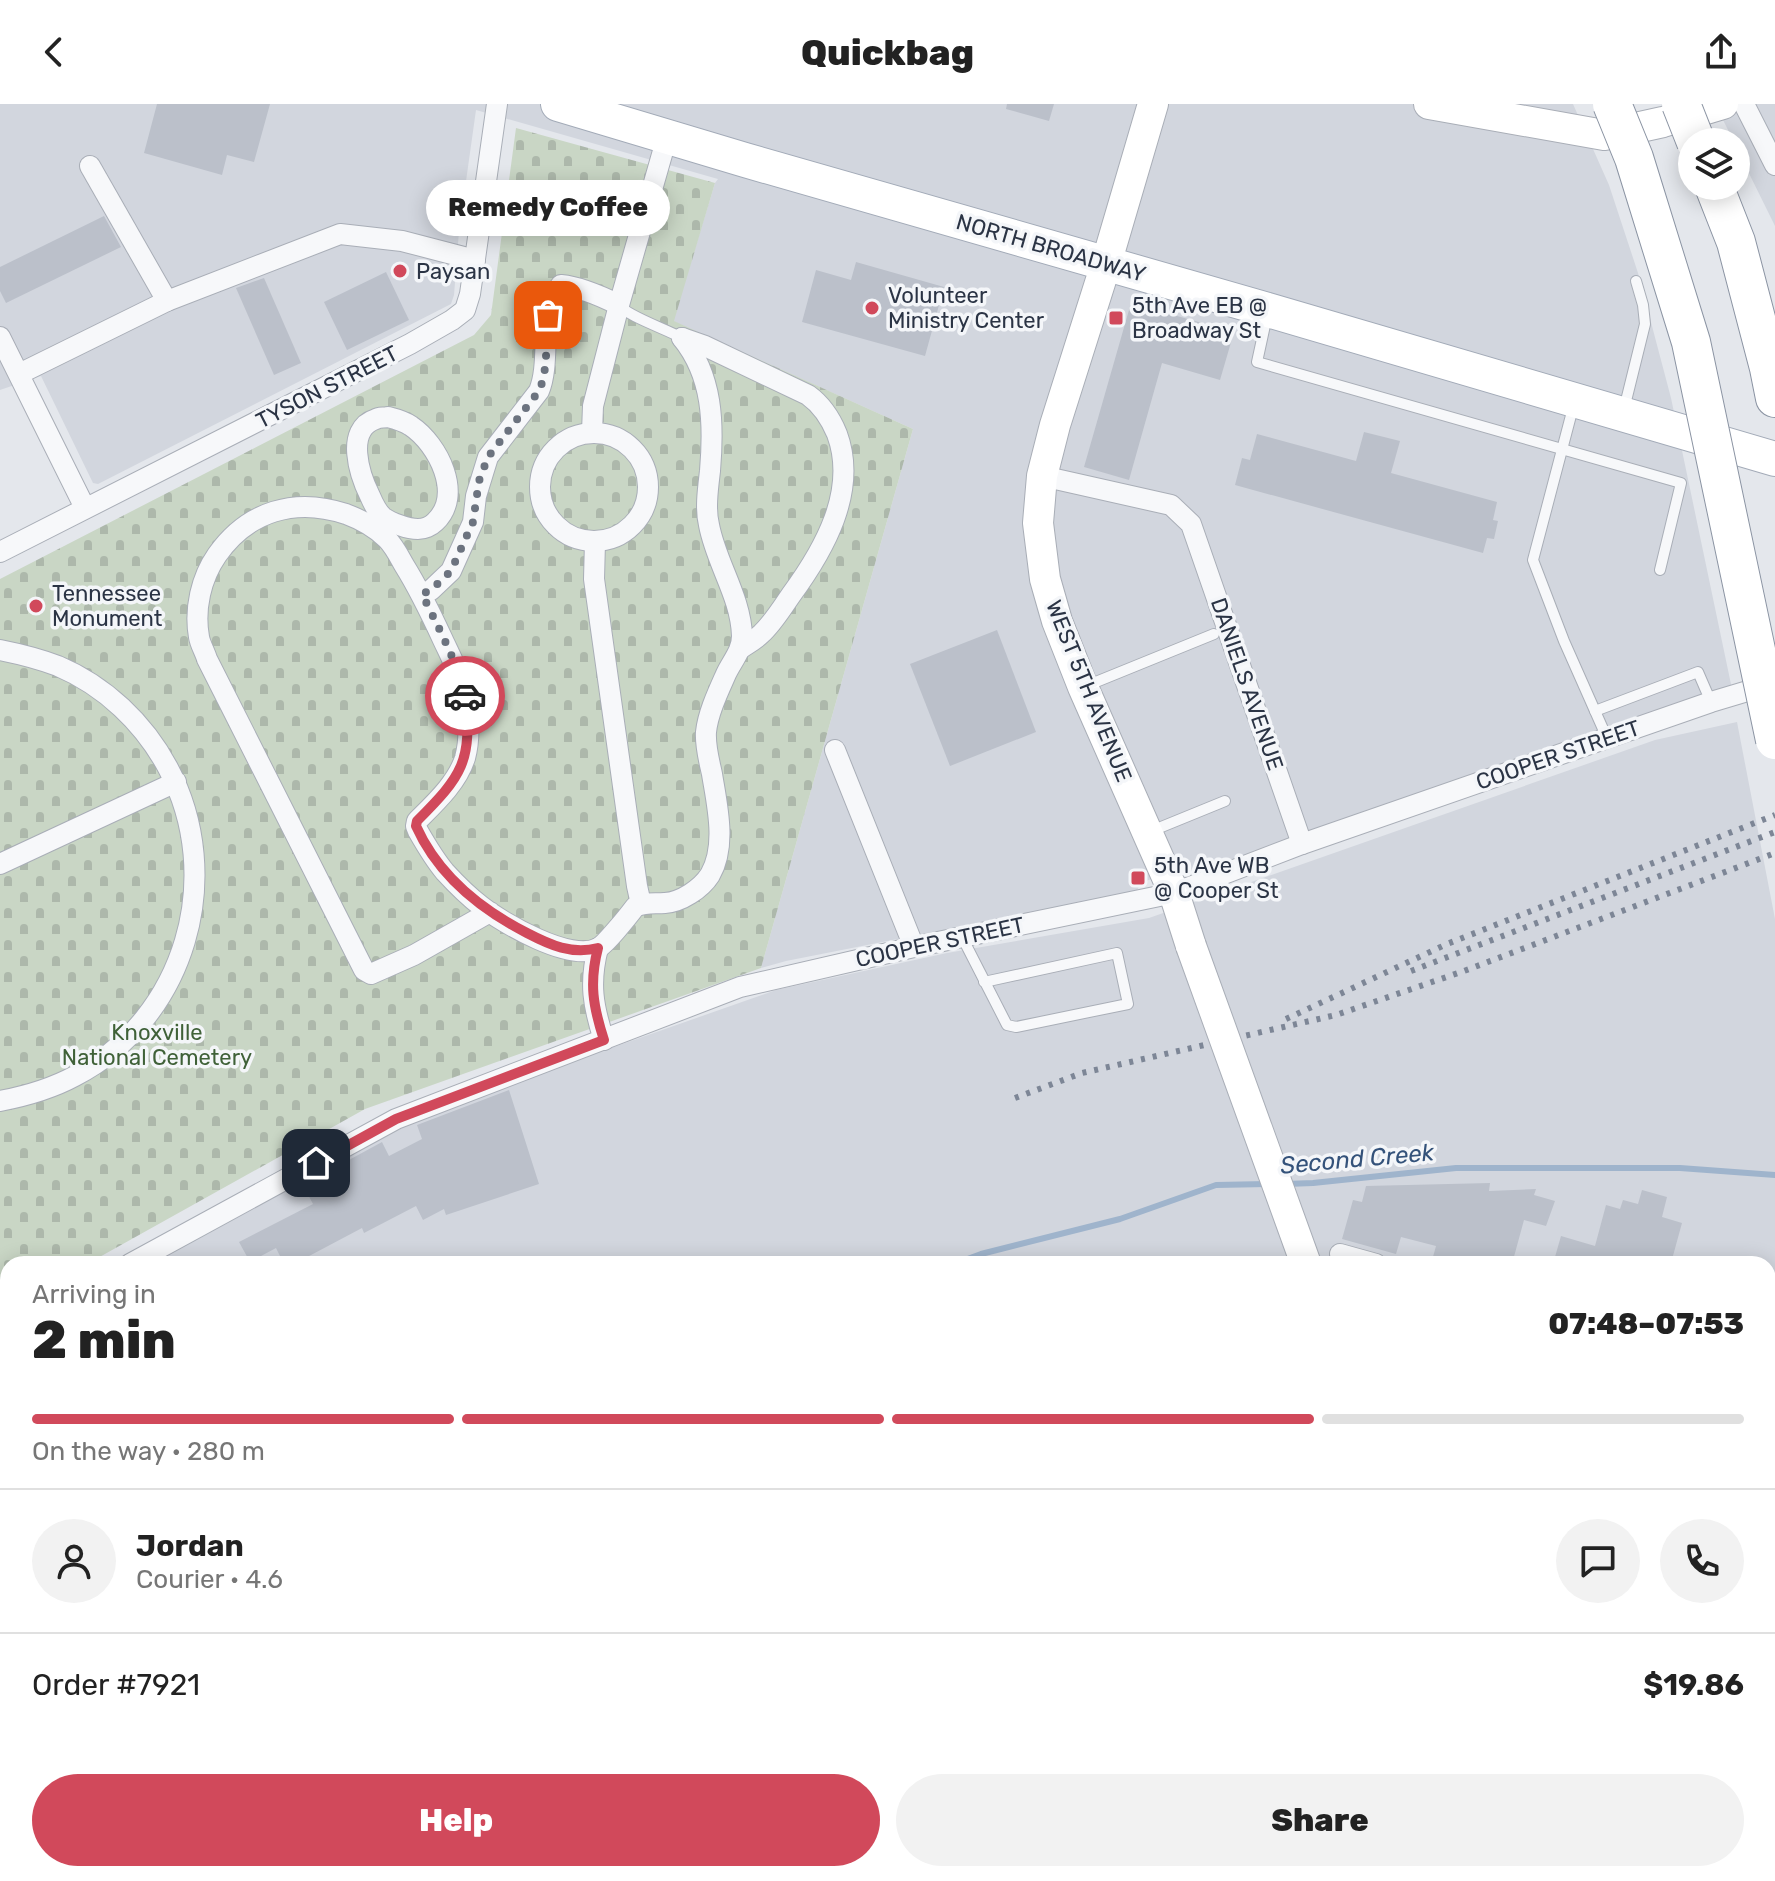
<!DOCTYPE html>
<meta charset="utf-8">
<style>
body{margin:0;font-family:Rubik,sans-serif;background:#f2f2f2;color:#222;height:100vh;display:flex;flex-direction:column;font-size:30px;white-space:nowrap}
*{box-sizing:border-box;margin:0}
p{font-size:26px;color:#767676}
.icon{flex:none;width:44px;height:44px;fill:none;stroke:currentColor;stroke-width:2;stroke-linecap:round;stroke-linejoin:round}
.map{position:relative;flex:1;overflow:hidden}
.details{position:absolute;left:0px;top:1152px;width:1776px;height:626px;display:flex;flex-direction:column;background:#fff;border-radius:24px 24px 0 0;box-shadow:0 4px 20px #0003}
.details>*{flex:none}
.buttons{position:absolute;left:1678px;top:24px;display:grid;gap:16px}
.buttons a{display:grid;place-items:center;width:72px;height:72px;border-radius:50%;background:#fff;box-shadow:0 4px 20px #0003;font-size:40px}
.pin{position:absolute;display:grid;place-items:center;width:68px;height:68px;color:#fff;margin:-34px;border-radius:16px;box-shadow:0 4px 12px #0006}
.courier{position:absolute;display:grid;place-items:center;width:80px;height:80px;margin:-40px;border:6px solid #d1495b;border-radius:50%;background:#fff;color:#222;box-shadow:0 2px 10px #0007}
.bubble{position:absolute;height:56px;border-radius:28px;background:#fff;box-shadow:0 4px 20px #0003;font-size:26px;font-weight:800;line-height:56px;text-align:center}
.summary em{font-style:normal;font-weight:800}
.summary div{display:flex;flex-direction:column-reverse}
.summary{display:flex;align-items:center;justify-content:space-between;height:136px;padding:0 32px}
h1{font-size:52px;font-weight:800;line-height:60px}
.bar{display:grid;grid-template-columns:repeat(4,1fr);gap:12px 8px;align-content:center;height:96px;padding:0 32px}
.bar i{height:10px;border-radius:6px;background:#e0e0e0}
.bar .current{background:#d1495b}
.bar p{grid-column:span 4}
.line{display:flex;align-items:center;gap:20px;padding:0 32px;border-top:2px solid #e0e0e0}
.line div{flex:1}
.round{display:grid;place-items:center;flex:none;width:84px;height:84px;border-radius:42px;background:#f2f2f2}
.primary-button{display:flex;gap:16px;margin-top:auto;padding:16px 32px}
.primary-button a{flex:1;height:92px;border-radius:48px;background:#d1495b;color:#fff;font-size:32px;font-weight:800;line-height:92px;text-align:center}
.primary-button a+a{background:#f2f2f2;color:#222}
header{display:flex;justify-content:space-between;align-items:center;height:104px;padding:0 32px;background:#fff;font-size:36px;font-weight:800}
.map>svg:first-child{display:block}
</style>
<header><svg class="icon" aria-label="back" viewBox="0 0 24 24"><path d="M15 5l-7 7 7 7"/></svg>Quickbag<svg class="icon" aria-label="share" viewBox="0 0 24 24"><path d="M12 15V3M7 8l5-5 5 5M5 13v7h14v-7"/></svg></header>
<div class="map">
<svg width="1775" height="1777" viewBox="0 0 1775 1777">
<defs>
<pattern id="cemetery-stones" width="16" height="16" patternUnits="userSpaceOnUse" patternTransform="scale(2)"><rect width="16" height="16" fill="#c9d6c5"/><path d="M2 7V4a2 2 0 0 1 4 0v3zM10 15v-3a2 2 0 0 1 4 0v3z" fill="#adb8ab"/></pattern>
</defs>
<rect width="100%" height="100%" fill="#e4e7ec"/>
<!-- built -->
<g fill="#d2d6de">
<polygon points="0,0 1573,0 1609,81 1638,169 1671,294 1732,585 1197,772 1185,768 1180,764 1141,779 1136,788 786,857 761,864 913,325 673,217 715,79 718,75 476,6 459,127 454,191 451,200 98,380 93,379 41,272 0,286"/>
<polygon points="1715,0 1775,0 1775,122 1736,43 1736,38 1734,38"/>
<polygon points="1737,618 1775,815 1775,1296 1768,1308 1768,1160 150,1160 393,1025 469,994 776,886 947,849 1149,814 1655,636"/>
<polygon points="8,1239 8,1770 1047,1770 1028,1777 0,1777 0,1244"/>
</g>
<!-- cemetery -->
<polygon fill="url(#cemetery-stones)" points="516,24 715,79 674,217 913,325 761,864 365,1005 87,1160 8,1160 8,1204 0,1208 0,475 474,231 491,211"/>
<g fill="none" stroke-linecap="round" stroke-linejoin="round">
<!-- stream -->
<g stroke="#9fb4cc" stroke-width="6">
<polyline points="1286,1080 1313,1079 1456,1064 1680,1064 1775,1071"/>
<polyline points="954,1160 981,1150 1120,1115 1216,1081 1267,1080"/>
<polyline points="0,1671 8,1669"/>
</g>
</g>
<!-- building -->
<g fill="#bbc0ca">
<polygon points="157,0 270,0 254,58 227,51 222,71 144,49"/>
<polygon points="1007,0 1054,0 1049,17 1006,5"/>
<polygon points="104,112 121,143 6,199 0,187 0,163"/>
<polygon points="856,158 944,183 925,252 802,218 816,166 851,176"/>
<polygon points="386,168 409,216 347,246 324,198"/>
<polygon points="264,174 301,259 274,271 236,184"/>
<polygon points="1131,199 1234,228 1220,276 1162,259 1129,376 1084,363"/>
<polygon points="1364,328 1400,337 1391,369 1497,398 1493,416 1498,417 1494,435 1487,434 1483,449 1235,381 1242,354 1250,356 1257,330 1356,357"/>
<polygon points="997,526 1036,628 950,662 910,560"/>
<polygon points="509,986 539,1080 446,1111 444,1105 423,1116 416,1102 364,1129 362,1124 294,1160 284,1160 276,1144 250,1158 239,1138 313,1100 303,1081 382,1038 389,1052 422,1035 417,1021"/>
<polygon points="1490,1079 1489,1087 1536,1085 1534,1091 1555,1097 1546,1122 1524,1116 1512,1160 1431,1160 1436,1142 1401,1133 1396,1150 1342,1135 1353,1096 1362,1098 1366,1082"/>
<polygon points="1642,1086 1667,1093 1662,1113 1682,1119 1671,1159 1650,1153 1648,1160 1553,1160 1561,1132 1595,1142 1606,1101 1620,1105 1623,1096 1638,1100"/>
</g>
<g fill="none" stroke-linecap="round" stroke-linejoin="round">
<defs>
<g id="lane">
<path d="M 619,201 C 627,212 666,225 682,234"/>
<polyline points="1267,212 1257,258 1681,379 1660,466"/>
<polyline points="1574,300 1533,456 1564,537 1607,634"/>
<polyline points="1624,305 1645,220 1643,201 1636,177"/>
<polyline points="1086,582 1214,530"/>
<polyline points="1595,607 1698,568 1711,598"/>
<polyline points="1149,728 1225,697"/>
<polyline points="962,833 1007,921 1016,923 1128,900 1117,849 984,878"/>
<polyline points="0,1604 8,1601"/>
<polyline points="307,1770 310,1777"/>
<polyline points="350,1770 354,1774"/>
<polyline points="252,1777 266,1770"/>
</g>
<g id="street">
<polyline points="1744,0 1775,61"/>
<polyline points="90,62 167,197"/>
<polyline points="0,233 85,404"/>
<path d="M 682,234 L 705,242 L 808,291 C 822,301 830,313 837,330 C 858,387 824,446 791,491 C 782,504 773,519 761,530 C 755,536 747,540 740,545"/>
<polyline points="19,270 167,197 340,130 402,137 475,156"/>
<path d="M 388,313 C 396,315 404,317 411,322 C 438,340 464,391 435,418 C 431,422 424,425 418,425 C 408,425 391,419 383,413 C 377,408 373,399 370,392 C 360,372 344,325 376,315 C 379,313 384,314 388,313 Z"/>
<polyline points="592,328 593,302 619,201 667,33"/>
<circle cx="594" cy="383" r="54"/>
<polyline points="1042,372 1171,401 1191,420 1302,740"/>
<polyline points="595,438 594,475 637,782 641,800"/>
<polyline points="0,448 410,240 452,216 465,206 470,190 497,0"/>
<path d="M 422,490 L 431,486 L 451,467 L 473,418 L 476,392 L 488,353 L 539,287 C 552,256 537,206 561,181 C 581,183 601,192 619,201"/>
<path d="M 0,546 C 20,550 40,555 58,562 C 105,582 144,619 168,664 C 226,773 186,914 75,972 C 51,985 26,992 0,997"/>
<polyline points="835,646 914,843"/>
<polyline points="0,760 176,678"/>
<path d="M 490,808 L 414,851 L 371,870 L 364,866 L 207,555 C 205,548 200,540 199,533 C 194,505 201,474 217,451 C 248,407 295,393 346,410 C 362,416 375,423 387,435 C 394,442 399,452 404,461 C 419,485 431,510 443,536 C 450,551 458,566 462,581 C 468,604 471,632 465,654 C 457,679 435,699 417,717 L 416,722 L 418,727 C 426,741 435,756 445,768 C 456,780 468,792 481,802 C 503,819 571,859 598,844 C 605,841 629,811 635,803 C 645,798 654,800 665,799 C 681,798 701,785 710,771 C 727,742 717,701 712,670 C 709,656 705,642 706,628 C 708,609 718,588 726,570 C 732,557 742,547 742,532 C 741,493 716,459 709,421 C 705,405 708,384 710,367 C 714,320 713,272 682,234"/>
<path d="M 598,844 C 589,879 593,902 604,936"/>
<polyline points="1340,1150 1376,1160"/>
<polyline points="130,1160 396,1015 740,883 914,843 1174,789 1302,740 1711,598 1771,580"/>
<polyline points="0,1231 8,1226"/>
<polyline points="0,1445 8,1461"/>
<polyline points="147,1770 150,1777"/>
<polyline points="482,1770 485,1777"/>
<polyline points="165,1777 182,1770"/>
<polyline points="835,1777 850,1770"/>
</g>
<g id="secondary">
<polyline points="1153,0 1106,160 1055,321 1042,372 1038,419 1045,475 1057,517 1083,583 1174,789 1191,842"/>
<polyline points="1429,0 1604,31 1663,18 1723,0"/>
<polyline points="1162,1777 1166,1770"/>
</g>
<polyline id="primary" points="558,0 745,56 1268,206 1775,355"/>
<g id="highway">
<polyline points="1714,82 1736,138 1769,264 1775,294"/>
<polyline points="1768,1352 1775,1342"/>
<polyline points="1768,1497 1775,1496"/>
<polyline points="1749,1770 1775,1775"/>
<polyline points="1098,1777 1116,1770"/>
</g>
</defs>
<!-- lane casing -->
<use href="#lane" stroke="#a9aeb7" stroke-width="12"/>
<!-- street casing -->
<use href="#street" stroke="#a9aeb7" stroke-width="22"/>
<!-- secondary casing -->
<use href="#secondary" stroke="#a9aeb7" stroke-width="32"/>
<!-- primary casing -->
<use href="#primary" stroke="#a3abb8" stroke-width="36"/>
<!-- highway casing -->
<use href="#highway" stroke="#8b94a3" stroke-width="40"/>
<!-- lane -->
<use href="#lane" stroke="#f7f8fa" stroke-width="10"/>
<!-- street -->
<use href="#street" stroke="#f7f8fa" stroke-width="20"/>
<!-- secondary -->
<use href="#secondary" stroke="#fff" stroke-width="30"/>
<!-- primary -->
<use href="#primary" stroke="#fff" stroke-width="34"/>
<!-- highway -->
<use href="#highway" stroke="#fff" stroke-width="38"/>
<!-- rail -->
<g stroke="#7d8696" stroke-width="6" stroke-dasharray="4 8" stroke-linecap="butt">
<polyline points="1411,867 1775,728"/>
<polyline points="1286,915 1447,840 1775,711"/>
<polyline points="1015,994 1082,969 1336,911 1464,867 1775,749"/>
<polyline points="343,1160 355,1155"/>
<polyline points="0,1302 8,1299"/>
</g>
<defs>
<polyline id="secondary-bridge" points="1191,842 1306,1160"/>
<g id="highway-bridge">
<polyline points="1612,0 1634,54 1691,238 1775,636"/>
<polyline points="1681,0 1696,38"/>
</g>
</defs>
<!-- secondary-bridge casing -->
<use href="#secondary-bridge" stroke="#a9aeb7" stroke-width="32" stroke-linecap="butt"/>
<!-- highway-bridge casing -->
<use href="#highway-bridge" stroke="#8b94a3" stroke-width="40" stroke-linecap="butt"/>
<!-- secondary-bridge -->
<use href="#secondary-bridge" stroke="#fff" stroke-width="30"/>
<!-- highway-bridge -->
<use href="#highway-bridge" stroke="#fff" stroke-width="38"/>
</g>
<g fill="none" stroke-linecap="round" stroke-linejoin="round">
<!-- done -->
<path stroke="#6c737f" stroke-width="8" stroke-dasharray="0 14.4" d="M 465,592 C 458,559 437,521 422,490 L 431,486 L 451,467 L 473,418 L 479,377 L 488,353 L 539,287 C 549,264 545,236 548,211"/>
<!-- route -->
<path stroke="#d1495b" stroke-width="10" d="M 316,1059 L 396,1015 L 604,936 C 593,902 589,879 598,844 C 572,851 550,841 527,829 C 480,805 438,771 416,722 L 417,717 C 462,672 473,657 465,592"/>
</g>
<!-- markers -->
<g fill="#d1495b" stroke="#f4f6f9" stroke-width="3">
<circle cx="400" cy="167" r="8"/>
<circle cx="872" cy="204" r="8"/>
<rect x="1108" y="206" width="16" height="16" rx="4"/>
<circle cx="36" cy="502" r="8"/>
<rect x="1130" y="766" width="16" height="16" rx="4"/>
</g>
<g text-anchor="middle" dominant-baseline="central" stroke-width="7" stroke-linejoin="round" paint-order="stroke">
<!-- street labels -->
<g font-size="22" fill="#2b3445" stroke="#f4f6f9">
<text transform="translate(1051 144) rotate(16)">NORTH BROADWAY</text>
<text transform="translate(327 283) rotate(-27)">TYSON STREET</text>
<text transform="translate(1247 580) rotate(71)">DANIELS AVENUE</text>
<text transform="translate(1089 587) rotate(68)">WEST 5TH AVENUE</text>
<text transform="translate(1558 651) rotate(-19)">COOPER STREET</text>
<text transform="translate(940 838) rotate(-12)">COOPER STREET</text>
</g>
<!-- poi labels -->
<g font-size="22" fill="#2b3445" stroke="#f4f6f9" text-anchor="start">
<text x="416" y="167">Paysan</text>
<text x="888" y="191">Volunteer<tspan x="888" dy="25">Ministry Center</tspan></text>
<text x="1132" y="201">5th Ave EB @<tspan x="1132" dy="25">Broadway St</tspan></text>
<text x="52" y="489">Tennessee<tspan x="52" dy="25">Monument</tspan></text>
<text x="1154" y="761">5th Ave WB<tspan x="1154" dy="25">@ Cooper St</tspan></text>
</g>
<!-- park labels -->
<g font-size="22" fill="#3f6138" stroke="#f4f6f9">
<text x="157" y="928">Knoxville<tspan x="157" dy="25">National Cemetery</tspan></text>
</g>
<!-- water labels -->
<g font-size="24" font-style="italic" fill="#34527a" stroke="#f4f6f9">
<text transform="translate(1357 1055) rotate(-5)">Second Creek</text>
</g>
</g>
</svg>
<div class="buttons">
<a><svg class="icon" aria-label="layers" viewBox="0 0 24 24"><path d="M12 4l9 5-9 5-9-5zM3 14l9 5 9-5"/></svg></a>
</div>
<div class="pin" style="left:548px;top:211px;background:#ea580c"><svg class="icon" aria-label="bag" viewBox="0 0 24 24"><path d="M5 8h14l-1 12H6zM9 8a3 3 0 0 1 6 0"/></svg></div>
<div class="pin" style="left:316px;top:1059px;background:#1f2937"><svg class="icon" aria-label="home" viewBox="0 0 24 24"><path d="M3 11l9-7 9 7M6 9v11h12V9"/></svg></div>
<div class="courier" style="left:465px;top:592px"><svg class="icon" aria-label="car" viewBox="0 0 24 24"><path d="M5 17H2v-5l4-1 3-4h7l3 4 3 1v5h-3M9 17h6M6 11h13"/><circle cx="7" cy="17" r="2"/><circle cx="17" cy="17" r="2"/></svg></div>
<div class="bubble" style="left:426px;top:76px;width:244px">Remedy Coffee</div>
<section class="details">
<div class="summary"><div><h1>2 min</h1><p>Arriving in</p></div><em>07:48–07:53</em></div>
<div class="bar"><i class="current"></i><i class="current"></i><i class="current"></i><i></i><p>On the way · 280 m</p></div>
<div class="line" style="height:144px"><a class="round"><svg class="icon" aria-label="person" viewBox="0 0 24 24"><circle cx="12" cy="8" r="4"/><path d="M4 21q1-7 8-7t8 7"/></svg></a><div><b>Jordan</b><p>Courier · 4.6</p></div><a class="round"><svg class="icon" aria-label="chat" viewBox="0 0 24 24"><path d="M4 5h16v11H9l-5 4z"/></svg></a><a class="round"><svg class="icon" aria-label="phone" viewBox="0 0 24 24"><path d="M5 4h4l2 5-3 2q2 4 5 5l2-3 5 2v4C11 20 4 13 5 4z"/></svg></a></div>
<div class="line" style="height:104px"><div>Order #7921</div><b>$19.86</b></div>
<div class="primary-button"><a>Help</a><a>Share</a></div>
</section>
</div>
